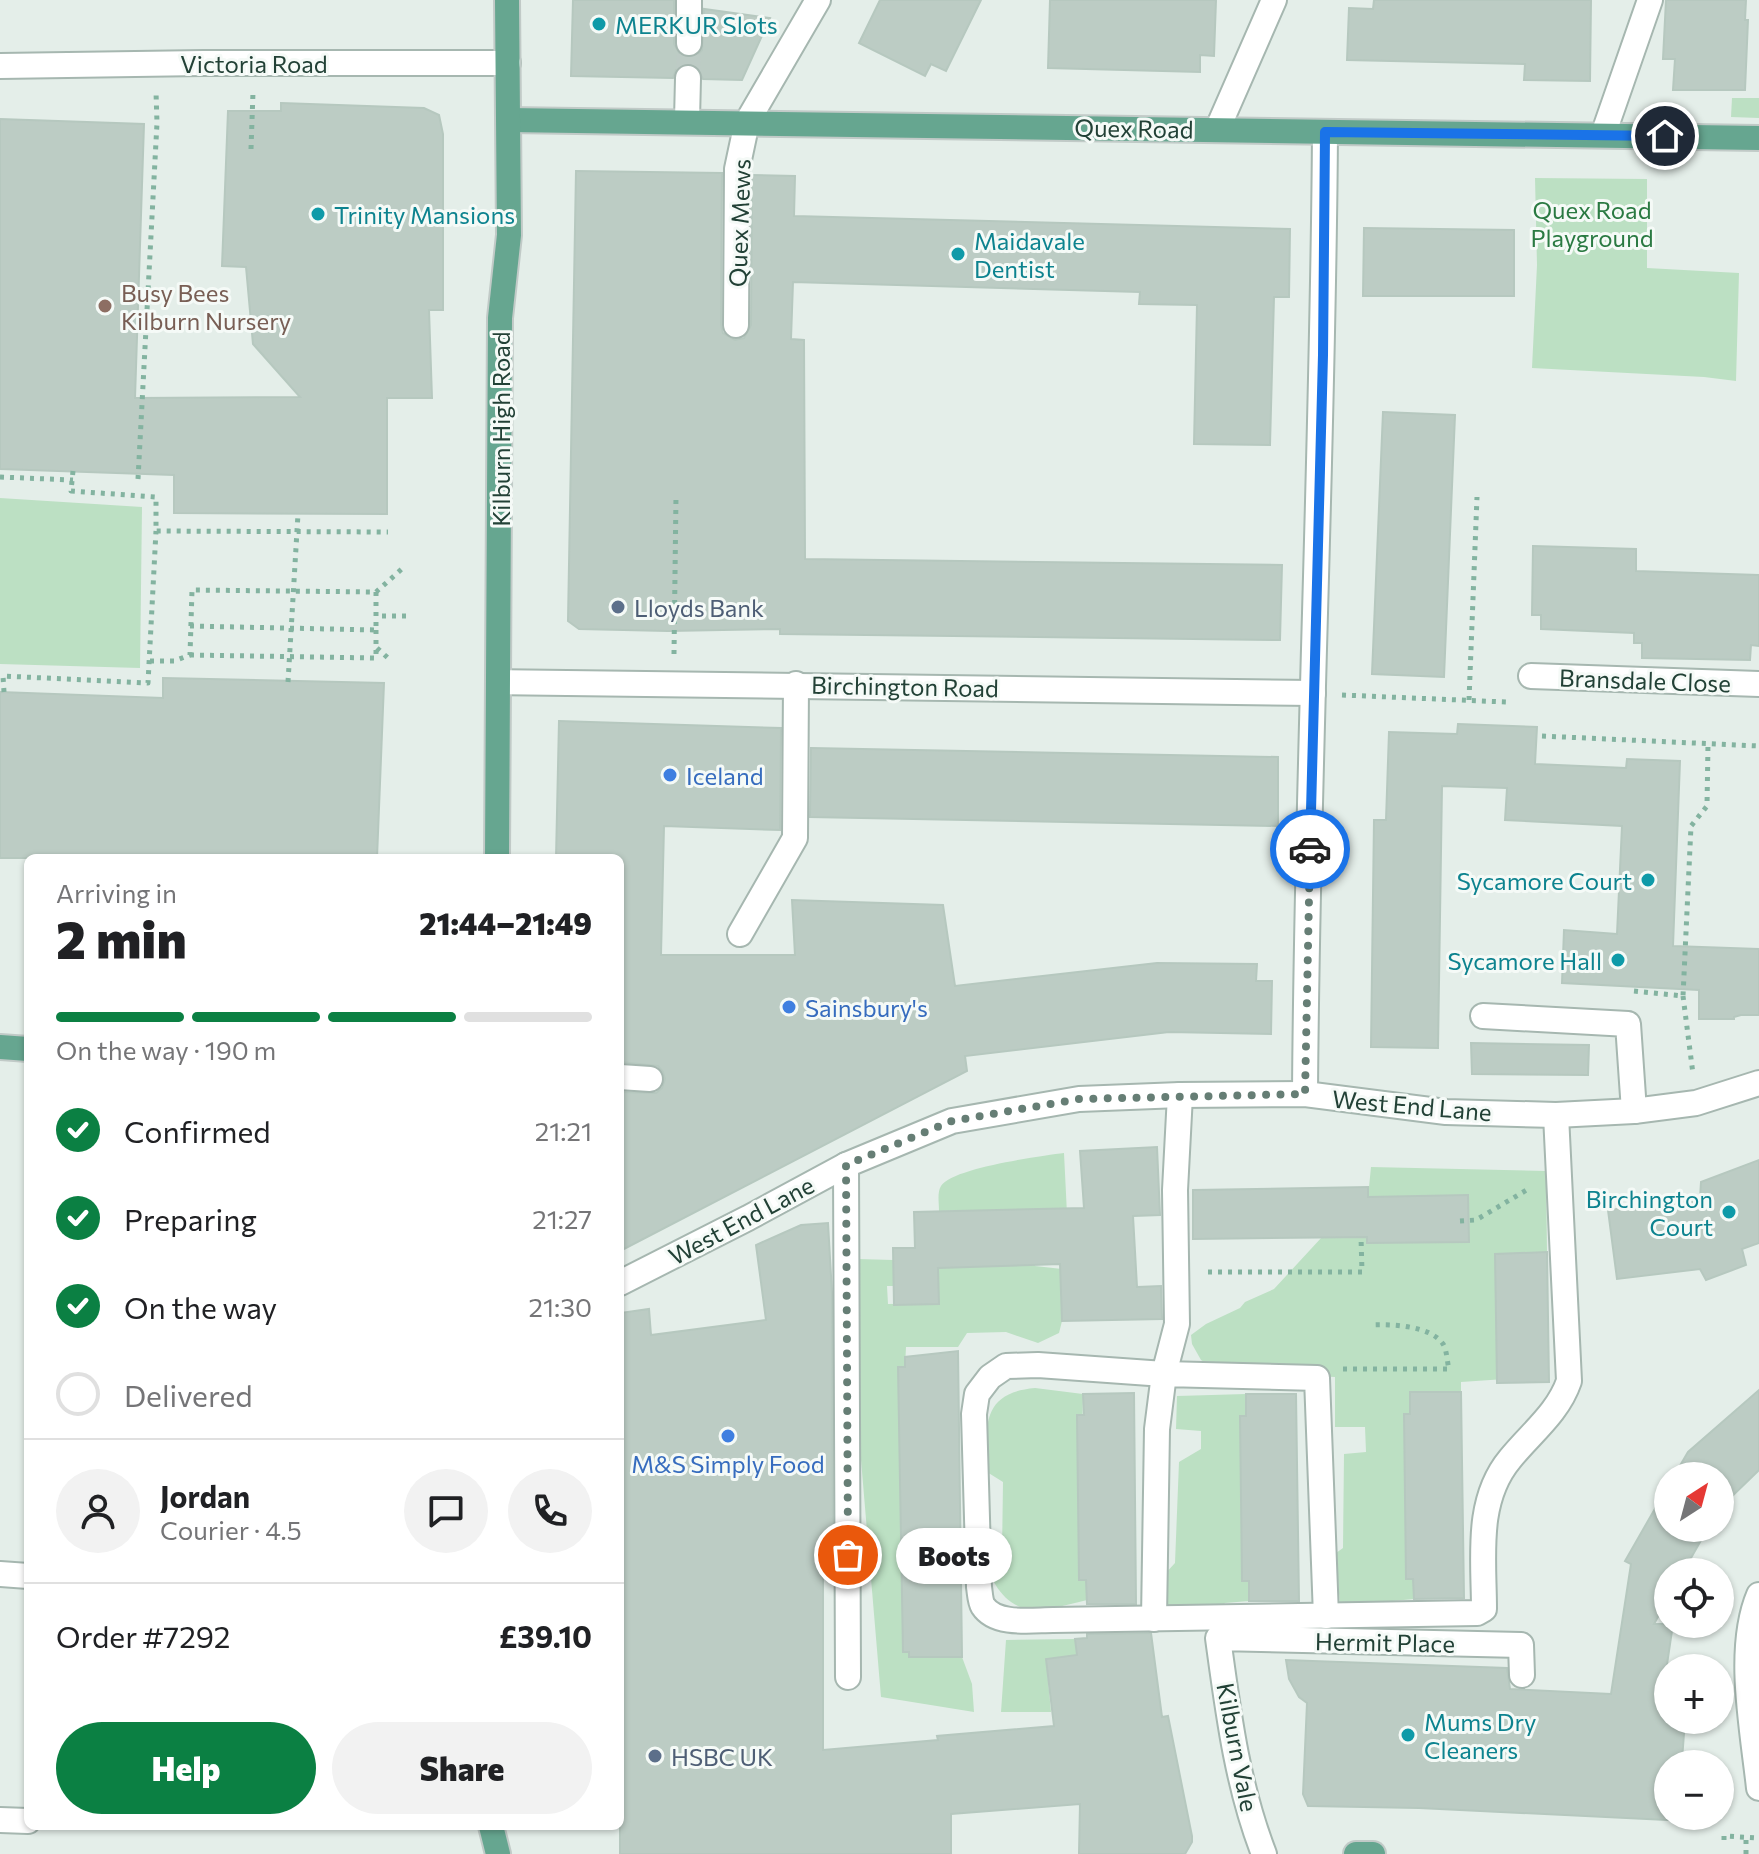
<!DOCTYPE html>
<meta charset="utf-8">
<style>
body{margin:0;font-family:Commissioner,sans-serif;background:#f2f2f2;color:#202124;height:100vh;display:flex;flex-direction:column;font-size:30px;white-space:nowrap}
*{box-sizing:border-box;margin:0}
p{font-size:26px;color:#757577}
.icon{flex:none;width:44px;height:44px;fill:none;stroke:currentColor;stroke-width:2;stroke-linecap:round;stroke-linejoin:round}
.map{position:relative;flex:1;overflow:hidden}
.sheet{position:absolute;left:24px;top:854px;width:600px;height:976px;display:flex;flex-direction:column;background:#fff;border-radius:12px;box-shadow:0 2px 6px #0004}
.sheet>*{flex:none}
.needle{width:52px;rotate:36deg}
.fabs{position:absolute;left:1654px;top:1462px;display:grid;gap:16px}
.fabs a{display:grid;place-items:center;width:80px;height:80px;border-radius:50%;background:#fff;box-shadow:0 2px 6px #0004;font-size:40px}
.pin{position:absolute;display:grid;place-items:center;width:68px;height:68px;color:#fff;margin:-34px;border:4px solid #fff;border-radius:50%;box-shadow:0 2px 8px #0007}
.courier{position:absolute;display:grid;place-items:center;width:80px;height:80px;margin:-40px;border:6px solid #1a73e8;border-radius:50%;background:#fff;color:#222;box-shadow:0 2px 10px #0007}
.bubble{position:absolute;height:56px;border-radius:28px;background:#fff;box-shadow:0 2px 6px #0004;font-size:26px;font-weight:800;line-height:56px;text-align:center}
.summary em{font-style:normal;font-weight:800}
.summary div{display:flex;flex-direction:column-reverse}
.summary{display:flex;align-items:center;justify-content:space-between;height:136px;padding:0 32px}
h1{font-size:52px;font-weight:800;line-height:60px}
.bar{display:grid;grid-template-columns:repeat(4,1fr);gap:12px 8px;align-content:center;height:96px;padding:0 32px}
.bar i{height:10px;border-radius:6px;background:#e0e0e0}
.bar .on{background:#0b8043}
.bar p{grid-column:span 4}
.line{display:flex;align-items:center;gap:20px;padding:0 32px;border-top:2px solid #e0e0e0}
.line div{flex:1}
.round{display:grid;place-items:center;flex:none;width:84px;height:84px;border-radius:42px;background:#f2f2f2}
ol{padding:0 32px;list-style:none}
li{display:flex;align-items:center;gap:24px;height:88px}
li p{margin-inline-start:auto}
li .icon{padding:8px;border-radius:50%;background:#0b8043;color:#fff;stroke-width:4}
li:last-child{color:#757577}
li i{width:44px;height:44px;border:4px solid #e0e0e0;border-radius:50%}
.action{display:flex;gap:16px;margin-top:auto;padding:16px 32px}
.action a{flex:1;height:92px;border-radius:48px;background:#0b8043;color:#fff;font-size:32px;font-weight:800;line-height:92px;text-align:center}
.action a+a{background:#f2f2f2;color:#202124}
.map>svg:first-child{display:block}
</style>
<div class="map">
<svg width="1759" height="1854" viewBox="0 0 1759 1854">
<rect width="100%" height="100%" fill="#e4eee9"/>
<!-- green -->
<g fill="#bce0c3">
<polygon points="1732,98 1759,98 1759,118 1731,117"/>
<polygon points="1535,178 1647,179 1647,268 1739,273 1736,381 1704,377 1532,368 1537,265"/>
<polygon points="0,498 142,507 140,668 0,664"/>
<path d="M 1064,1153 L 1069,1255 L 1039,1209 L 939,1211 C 939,1203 937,1192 941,1186 C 952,1168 1041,1156 1064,1153 Z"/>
<polygon points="1371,1167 1546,1171 1547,1252 1502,1254 1503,1274 1495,1274 1497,1361 1505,1379 1461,1382 1461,1392 1410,1393 1410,1414 1405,1414 1406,1579 1413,1579 1414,1599 1340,1606 1336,1553 1343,1548 1344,1454 1366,1452 1365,1427 1335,1427 1335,1377 1220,1372 1201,1360 1192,1344 1191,1335 1206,1324 1240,1308 1245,1302 1274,1289 1322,1237 1367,1236 1368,1243 1460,1242 1468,1195 1368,1197"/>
<polygon points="1034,1257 1035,1266 1062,1269 1062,1321 1059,1333 1038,1343 1006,1332 967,1333 958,1347 906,1347 905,1367 898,1367 901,1552 908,1553 902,1572 903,1652 909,1652 909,1657 962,1657 972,1684 974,1712 881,1697 845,1270 858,1259 893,1260 894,1286 887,1286 888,1304 938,1303 938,1259 957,1259 957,1267 1008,1266 1008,1258"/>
<path d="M 1035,1388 L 1083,1394 L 1079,1579 L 1086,1580 L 1087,1600 C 1069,1604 1046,1612 1028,1609 C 1005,1606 987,1578 987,1557 L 1002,1554 L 1003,1482 L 987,1472 C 986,1427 980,1393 1035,1388 Z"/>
<polygon points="1246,1394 1246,1416 1240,1417 1242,1580 1249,1581 1249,1601 1225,1603 1222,1607 1165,1606 1164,1575 1175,1563 1179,1462 1201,1449 1201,1431 1176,1429 1177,1396"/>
<polygon points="1075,1639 1077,1655 1046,1659 1051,1712 1001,1712 1006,1640"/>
</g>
<!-- building -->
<g fill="#bcccc4" stroke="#b6c8bf" stroke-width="2">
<polygon points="573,0 674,0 674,44 681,56 688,58 696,56 702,50 704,9 770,18 742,80 703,79 696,66 688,63 676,70 673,78 571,76"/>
<polygon points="880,0 981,0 946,71 931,64 925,76 859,43"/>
<polygon points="1050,0 1216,0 1214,56 1200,55 1200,72 1048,68"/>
<polygon points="1374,0 1591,0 1590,81 1524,80 1525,64 1347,60 1349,8 1373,9"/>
<polygon points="1666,0 1746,0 1745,20 1748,20 1745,90 1673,90 1675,59 1663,59"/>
<polygon points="281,103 424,108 439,115 443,134 443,310 429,310 432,398 387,398 387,514 174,513 174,475 0,469 0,119 144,124 135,398 300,397 253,344 246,267 222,266 228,111 281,111"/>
<polygon points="576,171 722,173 721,325 723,333 735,340 744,338 751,325 752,175 795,176 794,216 1290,229 1289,297 1274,297 1270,445 1194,444 1197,305 1139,304 1140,292 793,282 791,339 804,340 805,559 1282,565 1280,640 780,634 780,629 668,631 579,629 568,621"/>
<polygon points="1364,228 1514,230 1514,296 1363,296"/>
<polygon points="1383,412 1455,415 1444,677 1372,674"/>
<polygon points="1533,546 1636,549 1636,571 1759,575 1759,646 1751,645 1750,660 1642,658 1642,643 1634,643 1634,633 1541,629 1541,615 1532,615"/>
<polygon points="163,678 384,683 377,858 0,858 0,692 163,698"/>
<polygon points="559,721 781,728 780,830 664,826 661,955 795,955 792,900 943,905 955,986 1157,963 1257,964 1256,981 1272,981 1271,1034 1169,1032 965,1056 967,1071 620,1251 620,1092 656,1093 662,1088 665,1079 663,1072 658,1066 620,1062 620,858 556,858"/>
<polygon points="1458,724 1537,727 1535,764 1626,768 1627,759 1680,761 1673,946 1759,949 1759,1015 1741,1015 1734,1017 1734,1019 1699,1019 1699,990 1562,983 1564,930 1617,934 1622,826 1505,820 1507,788 1442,786 1438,1048 1371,1047 1374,820 1386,820 1389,732 1457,734"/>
<polygon points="811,748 1278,757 1278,826 810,817"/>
<polygon points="1471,1043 1589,1045 1588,1075 1472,1074"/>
<polygon points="1157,1147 1160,1215 1133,1216 1137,1287 1161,1286 1162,1319 1062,1321 1060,1264 938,1268 939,1304 894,1305 893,1248 915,1248 914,1212 1084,1208 1080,1151"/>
<polygon points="1759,1160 1759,1243 1742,1249 1746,1265 1706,1280 1700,1269 1617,1279 1608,1210 1700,1199 1701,1182"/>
<polygon points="1368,1187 1368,1197 1468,1195 1469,1242 1367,1243 1367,1237 1193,1239 1193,1190"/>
<polygon points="828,1223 832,1293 833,1572 823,1572 823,1750 938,1740 937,1736 1054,1726 1046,1659 1077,1655 1075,1639 1087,1638 1087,1634 1151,1633 1162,1717 1168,1716 1192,1836 1192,1842 1185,1854 1079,1854 1080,1804 951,1814 951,1854 620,1854 620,1313 649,1309 651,1335 766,1320 756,1245 801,1225"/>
<polygon points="1547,1252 1549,1382 1497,1383 1495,1254"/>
<polygon points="958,1351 962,1657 909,1657 909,1652 903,1652 898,1367 905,1367 905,1357"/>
<polygon points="1759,1390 1759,1470 1720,1508 1720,1476 1674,1476 1688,1452"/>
<polygon points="1410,1392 1461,1392 1464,1598 1414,1599 1413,1579 1406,1579 1404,1414 1410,1414"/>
<polygon points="1134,1393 1136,1604 1087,1604 1086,1580 1079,1580 1077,1415 1084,1415 1083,1394"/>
<polygon points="1246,1394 1296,1394 1299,1601 1249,1601 1249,1581 1242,1581 1240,1416 1246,1416"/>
<polygon points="1668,1486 1668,1528 1708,1528 1683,1572 1668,1572 1668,1599 1654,1624 1673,1624 1662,1698 1668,1698 1668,1720 1685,1720 1682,1760 1711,1761 1711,1764 1668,1764 1668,1816 1708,1816 1707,1822 1419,1808 1308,1806 1303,1794 1307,1703 1299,1697 1289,1679 1286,1660 1507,1668 1510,1689 1611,1694 1631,1564 1625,1561"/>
</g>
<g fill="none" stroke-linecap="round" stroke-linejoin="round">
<!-- minor-tunnel -->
<polyline stroke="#bdcbc5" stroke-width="24" stroke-dasharray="24 12" stroke-linecap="butt" points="688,78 689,43"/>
<defs>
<g id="minor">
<polyline points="689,43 689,0"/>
<polyline points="0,66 203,63 508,63"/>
<polyline points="687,120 688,78"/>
<polyline points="1217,130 1274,0"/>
<polyline points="1603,135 1650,0"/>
<polyline points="736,325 737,169 747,122 818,0"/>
<polyline points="1531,676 1759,684"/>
<polyline points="498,682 1313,693"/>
<polyline points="740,934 795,838 796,684"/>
<polyline points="1483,1016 1628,1024 1634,1111"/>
<polyline points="620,1077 650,1079"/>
<path d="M 1305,1094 C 1307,773 1323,453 1325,132"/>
<path d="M 1180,1095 L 1175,1190 L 1177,1324 L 1164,1374 L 1038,1365 L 1006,1366 L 990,1377 L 977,1394 L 974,1414 L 979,1587 C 980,1593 980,1601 983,1606 C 996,1626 1033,1620 1053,1620 L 1477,1613 L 1484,1609 C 1484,1559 1475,1501 1510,1459 C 1531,1433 1558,1413 1569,1381 L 1556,1115"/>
<polyline points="846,1165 848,1677"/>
<polyline points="620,1283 748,1218 846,1165 952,1121 1079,1099 1180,1095 1305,1094 1446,1112 1556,1115 1634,1111 1696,1103 1759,1083"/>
<polyline points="0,1574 28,1576"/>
<path d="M 1759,1595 C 1736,1649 1753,1731 1759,1788"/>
<polyline points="1154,1619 1157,1429 1164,1374 1317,1378 1326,1616"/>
<polyline points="0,1820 28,1821"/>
<path d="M 1264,1854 C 1237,1785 1228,1711 1218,1638 L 1521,1645 L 1522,1675"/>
</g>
<g id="major">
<polyline points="509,120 1759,138"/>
<polyline points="497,858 500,318 509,235 507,0"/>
<polyline points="0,1047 28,1049"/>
<polyline points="491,1826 498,1854"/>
<polyline points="1356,1854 1373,1854"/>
</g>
</defs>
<!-- minor casing -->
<use href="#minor" stroke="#a6b7b0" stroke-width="28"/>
<!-- major casing -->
<use href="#major" stroke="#c1cac7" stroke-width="28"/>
<!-- path -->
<g stroke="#83b3a0" stroke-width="5" stroke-dasharray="4 6" stroke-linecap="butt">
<polyline points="251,149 253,92"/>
<polyline points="73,471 71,491 156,497 156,531 388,532"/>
<polyline points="0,477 73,480"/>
<polyline points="138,479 157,123 156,92"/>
<polyline points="376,592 376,616 411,616"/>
<polyline points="190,626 376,630 376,616"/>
<polyline points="377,648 389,659"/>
<polyline points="674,654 676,496"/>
<polyline points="190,655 376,658 376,630"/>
<polyline points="150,661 174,661 190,655 192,590 376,592 404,567"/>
<polyline points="4,692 3,676 148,683 156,531"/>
<polyline points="1342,695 1506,702 1510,699"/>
<polyline points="1469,700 1477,497"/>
<polyline points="1542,736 1759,746"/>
<polyline points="1634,991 1683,996 1691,826 1707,806 1708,744"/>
<polyline points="1683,996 1693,1074"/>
<polyline points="1460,1221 1476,1220 1530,1188"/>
<polyline points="1208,1272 1362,1272 1361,1237"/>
<path d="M 1343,1369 L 1449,1369 C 1447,1362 1447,1350 1443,1344 C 1430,1325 1390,1324 1370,1325"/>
<polyline points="1724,1840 1724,1836 1759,1838"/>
<polyline points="1746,1854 1746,1837"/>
</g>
<!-- minor -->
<use href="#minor" stroke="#fff" stroke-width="24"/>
<!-- major -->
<use href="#major" stroke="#66a690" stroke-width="24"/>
<!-- path-bridge -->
<polyline stroke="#83b3a0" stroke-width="5" stroke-dasharray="4 6" stroke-linecap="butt" points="288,682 298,514"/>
</g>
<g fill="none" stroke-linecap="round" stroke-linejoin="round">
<!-- done -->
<polyline stroke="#667e75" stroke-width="8" stroke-dasharray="0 14.4" points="848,1555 846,1165 952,1121 1079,1099 1305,1094 1310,849"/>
<!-- route -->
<polyline stroke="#1a73e8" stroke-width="10" points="1310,849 1323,355 1325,132 1665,136"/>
</g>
<!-- markers -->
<g fill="#0f9aa8" stroke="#f5faf7" stroke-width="3">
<circle cx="599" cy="24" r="8"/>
<circle cx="318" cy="214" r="8"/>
<circle cx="958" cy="254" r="8"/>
<circle cx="1648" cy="880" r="8"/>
<circle cx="1618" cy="960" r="8"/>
<circle cx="1729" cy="1212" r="8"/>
<circle cx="1408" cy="1735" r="8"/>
</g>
<circle fill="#8d6e63" stroke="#f5faf7" stroke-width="3" cx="105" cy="306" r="8"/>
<g fill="#5c6f8a" stroke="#f5faf7" stroke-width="3">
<circle cx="618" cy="607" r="8"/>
<circle cx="655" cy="1756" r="8"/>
</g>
<g fill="#3f7fe0" stroke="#f5faf7" stroke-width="3">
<circle cx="670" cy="775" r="8"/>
<circle cx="789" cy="1007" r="8"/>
<circle cx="728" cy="1436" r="8"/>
</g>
<g text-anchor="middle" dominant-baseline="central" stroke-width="6" stroke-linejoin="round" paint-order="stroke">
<!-- culture labels -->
<g font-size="24" fill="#0d838f" stroke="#f5faf7" text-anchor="start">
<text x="615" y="24">MERKUR Slots</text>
<text x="334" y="214">Trinity Mansions</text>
<text x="974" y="240">Maidavale<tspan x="974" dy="28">Dentist</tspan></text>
<text x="1632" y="880" text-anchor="end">Sycamore Court</text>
<text x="1602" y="960" text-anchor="end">Sycamore Hall</text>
<text x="1713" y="1198" text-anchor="end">Birchington<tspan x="1713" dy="28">Court</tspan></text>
<text x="1424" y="1721">Mums Dry<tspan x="1424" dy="28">Cleaners</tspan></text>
</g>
<!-- street labels -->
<g font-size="24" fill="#224136" stroke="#f5faf7">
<text x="254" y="63">Victoria Road</text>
<text transform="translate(1134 128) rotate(1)">Quex Road</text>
<text transform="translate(739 223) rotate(-88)">Quex Mews</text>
<text transform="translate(500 429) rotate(-90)">Kilburn High Road</text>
<text transform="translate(1645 680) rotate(2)">Bransdale Close</text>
<text transform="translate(905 686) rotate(1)">Birchington Road</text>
<text transform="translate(1412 1105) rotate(5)">West End Lane</text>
<text transform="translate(741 1220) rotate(-28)">West End Lane</text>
<text transform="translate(1385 1642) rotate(1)">Hermit Place</text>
<text transform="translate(1238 1747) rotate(79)">Kilburn Vale</text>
</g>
<!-- park labels -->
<g font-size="24" fill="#2a7a42" stroke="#f5faf7">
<text x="1592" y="209">Quex Road<tspan x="1592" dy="28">Playground</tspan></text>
</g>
<!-- education labels -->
<g font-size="24" fill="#785e54" stroke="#f5faf7" text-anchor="start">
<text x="121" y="292">Busy Bees<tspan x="121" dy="28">Kilburn Nursery</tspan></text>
</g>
<!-- service labels -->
<g font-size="24" fill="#4e5e75" stroke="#f5faf7" text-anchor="start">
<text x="634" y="607">Lloyds Bank</text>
<text x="671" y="1756">HSBC UK</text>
</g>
<!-- shop labels -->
<g font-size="24" fill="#366cbe" stroke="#f5faf7" text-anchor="start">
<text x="686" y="775">Iceland</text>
<text x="805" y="1007">Sainsbury's</text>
<text x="728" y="1463" text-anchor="middle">M&amp;S Simply Food</text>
</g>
</g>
</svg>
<div class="fabs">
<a><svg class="needle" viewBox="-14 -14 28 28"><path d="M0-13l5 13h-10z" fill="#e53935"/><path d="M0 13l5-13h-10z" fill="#757577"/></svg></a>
<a><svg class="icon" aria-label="locate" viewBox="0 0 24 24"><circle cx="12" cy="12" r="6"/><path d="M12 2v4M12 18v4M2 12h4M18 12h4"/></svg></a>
<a>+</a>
<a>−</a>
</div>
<div class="pin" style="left:848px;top:1555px;background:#ea580c"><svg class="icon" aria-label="bag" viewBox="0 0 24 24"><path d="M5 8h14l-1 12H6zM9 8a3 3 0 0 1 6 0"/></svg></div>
<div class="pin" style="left:1665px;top:136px;background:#1f2937"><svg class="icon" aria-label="home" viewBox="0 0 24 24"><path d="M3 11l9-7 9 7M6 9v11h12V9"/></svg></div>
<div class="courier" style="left:1310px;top:849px"><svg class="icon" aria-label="car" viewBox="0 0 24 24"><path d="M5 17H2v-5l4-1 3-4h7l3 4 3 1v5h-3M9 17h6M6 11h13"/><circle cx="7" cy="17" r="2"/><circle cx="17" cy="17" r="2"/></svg></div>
<div class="bubble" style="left:896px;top:1528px;width:116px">Boots</div>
<section class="sheet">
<div class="summary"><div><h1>2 min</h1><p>Arriving in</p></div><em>21:44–21:49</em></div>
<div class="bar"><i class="on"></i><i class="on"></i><i class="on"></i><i></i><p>On the way · 190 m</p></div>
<ol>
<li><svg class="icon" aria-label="check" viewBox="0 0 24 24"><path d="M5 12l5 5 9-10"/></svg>Confirmed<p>21:21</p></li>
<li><svg class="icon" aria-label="check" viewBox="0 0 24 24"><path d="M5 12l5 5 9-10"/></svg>Preparing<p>21:27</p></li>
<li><svg class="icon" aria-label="check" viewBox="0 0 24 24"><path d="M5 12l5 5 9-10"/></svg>On the way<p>21:30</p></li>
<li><i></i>Delivered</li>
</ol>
<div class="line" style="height:144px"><a class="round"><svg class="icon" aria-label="person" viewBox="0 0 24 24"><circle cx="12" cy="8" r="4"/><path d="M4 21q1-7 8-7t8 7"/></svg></a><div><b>Jordan</b><p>Courier · 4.5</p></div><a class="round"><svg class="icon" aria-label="chat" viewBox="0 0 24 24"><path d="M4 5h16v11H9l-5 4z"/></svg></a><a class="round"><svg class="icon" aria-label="phone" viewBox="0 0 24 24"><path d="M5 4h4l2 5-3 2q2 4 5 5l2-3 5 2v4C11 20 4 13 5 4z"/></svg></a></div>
<div class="line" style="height:104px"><div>Order #7292</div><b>£39.10</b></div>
<div class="action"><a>Help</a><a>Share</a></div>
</section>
</div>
